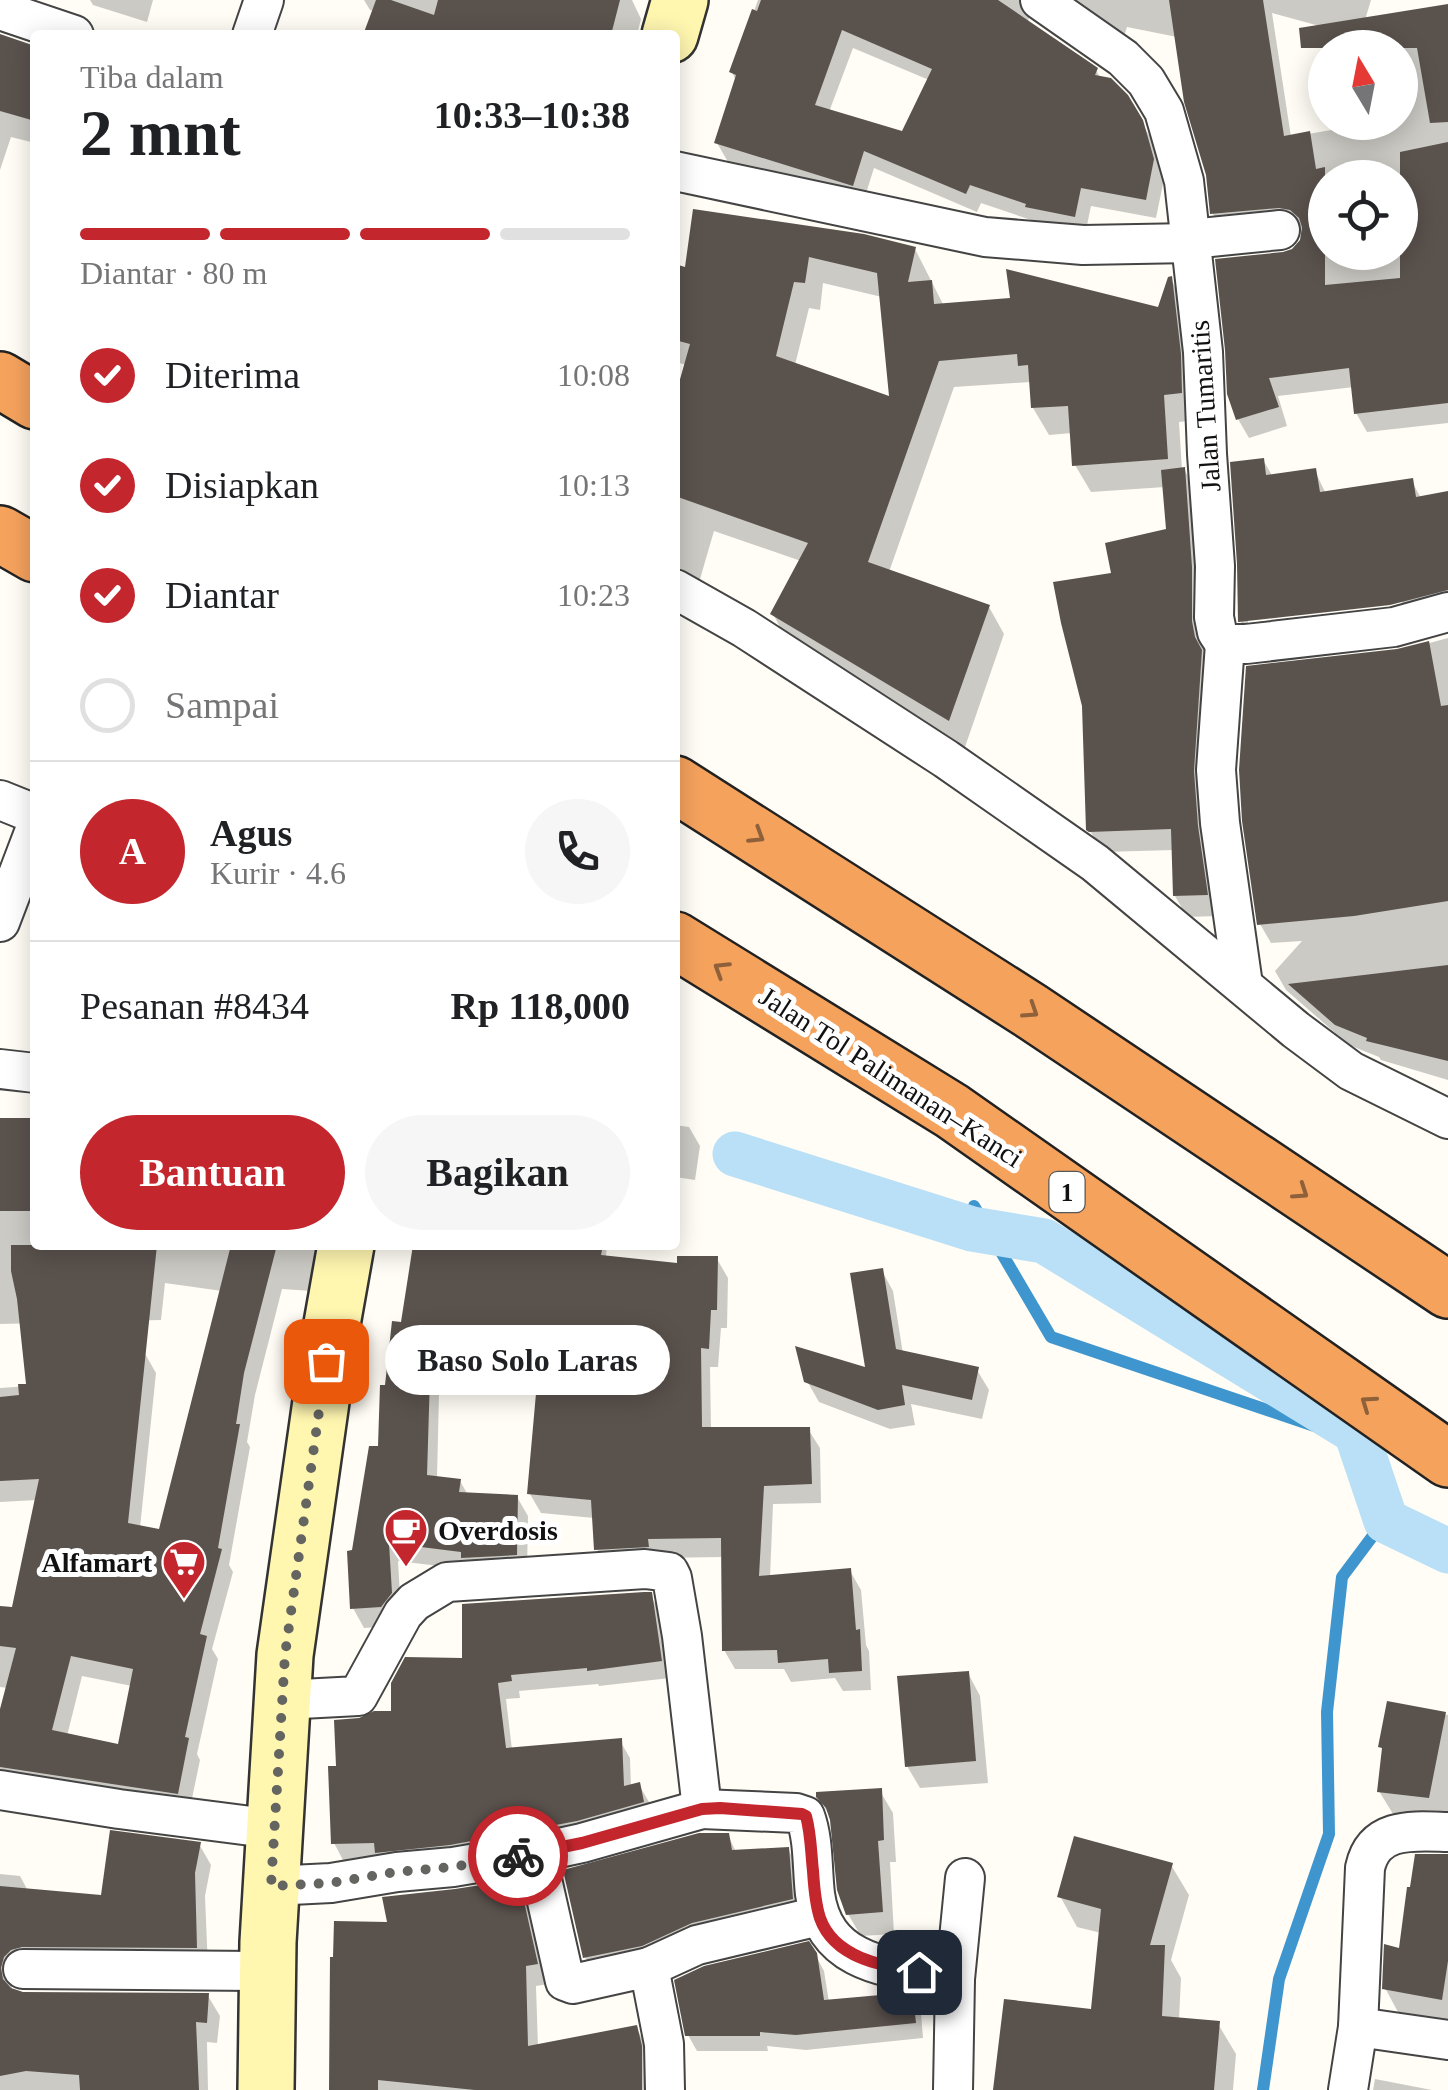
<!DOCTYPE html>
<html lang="id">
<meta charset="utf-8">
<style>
body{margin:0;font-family:Georgia,serif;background:#f6f6f6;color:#202124;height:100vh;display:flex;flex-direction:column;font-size:38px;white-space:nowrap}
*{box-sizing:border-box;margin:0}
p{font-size:32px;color:#757577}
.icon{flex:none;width:55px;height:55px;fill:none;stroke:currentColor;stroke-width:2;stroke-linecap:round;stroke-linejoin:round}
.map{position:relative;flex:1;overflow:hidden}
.sheet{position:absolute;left:30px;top:30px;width:650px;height:1220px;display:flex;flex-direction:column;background:#fff;border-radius:10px;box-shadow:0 5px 25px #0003}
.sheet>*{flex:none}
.needle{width:65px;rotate:350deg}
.buttons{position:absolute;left:1308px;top:30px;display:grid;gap:20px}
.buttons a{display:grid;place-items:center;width:110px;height:110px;border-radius:50%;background:#fff;box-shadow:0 5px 25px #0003;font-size:50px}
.pin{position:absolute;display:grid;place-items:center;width:85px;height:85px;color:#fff;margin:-42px;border-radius:20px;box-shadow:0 5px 15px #0006}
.courier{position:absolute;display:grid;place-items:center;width:100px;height:100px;margin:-50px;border:8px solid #c4262e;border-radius:50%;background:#fff;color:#222;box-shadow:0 2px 12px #0007}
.bubble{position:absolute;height:70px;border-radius:35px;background:#fff;box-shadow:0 5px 25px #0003;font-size:32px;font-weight:800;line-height:70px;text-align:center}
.overview em{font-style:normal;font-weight:800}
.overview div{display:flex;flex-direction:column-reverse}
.overview{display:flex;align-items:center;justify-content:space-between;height:170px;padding:0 50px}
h1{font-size:65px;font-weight:800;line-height:75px}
.bar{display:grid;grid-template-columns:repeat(4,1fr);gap:15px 10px;align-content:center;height:120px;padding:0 50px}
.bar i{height:12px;border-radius:8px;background:#e0e0e0}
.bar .on{background:#c4262e}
.bar p{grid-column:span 4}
.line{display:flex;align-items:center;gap:25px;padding:0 50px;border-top:2px solid #e0e0e0}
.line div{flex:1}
.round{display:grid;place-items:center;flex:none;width:105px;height:105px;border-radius:52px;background:#f6f6f6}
ol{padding:0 50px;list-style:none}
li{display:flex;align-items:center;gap:30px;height:110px}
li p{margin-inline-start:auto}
li .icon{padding:10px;border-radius:50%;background:#c4262e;color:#fff;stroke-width:4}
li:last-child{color:#757577}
li i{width:55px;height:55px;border:5px solid #e0e0e0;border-radius:50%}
.button{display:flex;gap:20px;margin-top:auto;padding:20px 50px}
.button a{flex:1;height:115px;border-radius:60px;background:#c4262e;color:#fff;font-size:40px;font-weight:800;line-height:115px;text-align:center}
.button a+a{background:#f6f6f6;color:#202124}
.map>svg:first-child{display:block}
</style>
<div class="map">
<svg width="1448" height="2090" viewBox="0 0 1448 2090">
<rect width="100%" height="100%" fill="#fffdf5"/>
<!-- shadow -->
<g fill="#0003" fill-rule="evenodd">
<polygon points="90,0 153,0 147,22 93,5"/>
<polygon points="364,0 632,0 641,19 637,35 366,35 374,11 370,10"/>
<path d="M 758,0 L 1039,0 L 1031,7 L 1028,22 L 1096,70 L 1101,79 L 1126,96 L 1153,142 L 1164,179 L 1156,218 L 1091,206 L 1085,235 L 1039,226 L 1037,222 L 981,203 L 977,212 L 874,168 L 863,203 L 728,162 L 717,143 L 736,81 L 732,72 ZM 853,48 L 929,80 L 903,134 L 829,112 Z"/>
<path d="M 1066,0 L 1371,0 L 1365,20 L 1448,7 L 1448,423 L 1367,432 L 1356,413 L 1354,387 L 1278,396 L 1287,426 L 1249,438 L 1238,419 L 1294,251 L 1302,241 L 1304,229 L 1291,226 L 1224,232 L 1213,214 L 1208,175 L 1177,37 L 1127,27 L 1123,40 ZM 1272,13 L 1400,48 L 1400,122 L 1359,122 L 1360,125 L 1291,137 ZM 1325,178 L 1400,178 L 1400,252 L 1325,252 Z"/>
<polygon points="0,36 35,61 35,143 11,137 0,170"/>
<path d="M 695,212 L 915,249 L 944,306 L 1160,310 L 1171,279 L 1186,307 L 1196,420 L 1179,422 L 1182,470 L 1184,469 L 1196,491 L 1218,916 L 1187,917 L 1175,896 L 1174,850 L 1103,852 L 1089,829 L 1114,575 L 1169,531 L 1165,487 L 1091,492 L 1075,465 L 1072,433 L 1049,435 L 1033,408 L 1030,382 L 954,387 L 889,572 L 989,607 L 1004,634 L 965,747 L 788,642 L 773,614 L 801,561 L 714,531 L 698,586 L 675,580 L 675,407 L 687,365 L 675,362 L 675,271 L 687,270 ZM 823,283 L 882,297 L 892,399 L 795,365 L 809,308 L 820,310 Z"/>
<path d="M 1263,460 L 1273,477 L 1315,471 L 1326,494 L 1411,480 L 1421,498 L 1448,493 L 1448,611 L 1252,640 L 1240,621 ZM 1402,601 L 1402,606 L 1248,623 L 1248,618 Z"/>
<polygon points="1448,638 1448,1080 1381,1060 1379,1057 1349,1045 1286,990 1275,971 1302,941 1271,943 1260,924 1400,651"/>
<path d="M 34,1112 L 35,1245 L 317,1245 L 312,1291 L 282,1289 L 255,1395 L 247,1442 L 250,1447 L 229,1565 L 233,1572 L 212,1649 L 218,1659 L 197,1754 L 200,1760 L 189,1813 L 0,1782 L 0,1719 L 8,1688 L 0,1687 L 0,1608 L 14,1610 L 37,1500 L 0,1502 L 0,1388 L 29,1386 L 144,1352 L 156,1373 L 140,1528 L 161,1532 L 222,1291 L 165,1283 L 161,1320 L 0,1324 L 0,1121 L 32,1121 ZM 82,1676 L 132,1686 L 120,1747 L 67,1736 Z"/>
<polygon points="675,1125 689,1127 700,1146 695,1180 675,1177"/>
<polygon points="411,1245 607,1245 606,1256 680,1265 717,1259 728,1278 727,1328 721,1328 718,1367 710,1367 711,1429 808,1429 820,1448 821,1503 773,1504 770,1578 850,1571 861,1590 866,1645 869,1651 871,1690 843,1691 835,1678 791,1682 784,1669 735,1669 724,1650 723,1557 657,1558 608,1568 597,1549 594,1518 541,1513 530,1494 539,1387 451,1367 448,1395 439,1394 437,1478 460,1481 468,1495 517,1497 528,1516 527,1574 471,1570 398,1561 401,1613 392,1626 364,1628 353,1608 354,1553 381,1449 388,1388 403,1325 415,1251"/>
<polygon points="882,1271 893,1291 903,1354 977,1370 989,1390 982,1419 911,1404 915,1425 890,1429 819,1402 807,1381 868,1371"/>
<polygon points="650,1595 660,1612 670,1678 599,1686 598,1684 519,1691 520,1698 506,1699 512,1750 620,1741 630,1758 631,1787 639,1785 649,1802 652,1818 382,1859 343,1860 334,1843 339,1768 393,1713 464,1661"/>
<polygon points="968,1673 980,1696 988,1783 920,1788 907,1766"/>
<polygon points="1389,1704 1448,1715 1448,1832 1429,1819 1393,1814 1379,1791 1384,1752 1381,1747"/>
<polygon points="880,1791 893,1813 896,1862 890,1862 894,1934 861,1936 845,1909 832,1820 818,1796"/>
<polygon points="728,1835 736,1852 788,1849 795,1862 799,1912 592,1969 585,1957"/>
<polygon points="199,1844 211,1865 205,1896 208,1968 15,1978 11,1991 22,1994 208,1996 220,2016 217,2043 207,2042 208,2090 0,2090 0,1874 20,1876 28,1891 104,1898"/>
<polygon points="1448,1857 1448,2020 1398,2012 1385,1988"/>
<polygon points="1171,1865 1189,1895 1171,1960 1181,1978 1179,2020 1218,2024 1236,2054 1233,2090 995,2090 1093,2012 1101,1933 1077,1927 1060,1896"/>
<polygon points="517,1881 529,1902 548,1984 536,1986 538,2047 636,2028 648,2048 652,2090 331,2090 390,1925"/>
<polygon points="815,1954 824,1971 829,2002 912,1997 921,2013 923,2038 806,2050 767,2046 768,2051 697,2051 688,2035"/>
<polygon points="1375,2079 1432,2090 1373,2090"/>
</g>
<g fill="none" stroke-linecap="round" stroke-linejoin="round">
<!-- stream -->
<polyline stroke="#3f96cf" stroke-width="12" points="974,1206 1051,1337 1347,1437 1381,1525 1342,1577 1327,1712 1329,1834 1279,1979 1263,2090"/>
<!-- canal -->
<polyline stroke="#b9e0f7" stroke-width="45" points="735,1154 972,1229 1044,1241 1356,1432 1386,1521 1448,1551"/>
</g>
<!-- building -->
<g fill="#5a524d" fill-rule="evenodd">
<polygon points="376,0 391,0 434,15 438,0 620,0 611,35 363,35"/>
<path d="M 761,0 L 998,0 L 1098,68 L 1095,75 L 1111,78 L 1128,95 L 1143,120 L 1154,159 L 1146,200 L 1081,188 L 1075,217 L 1025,207 L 1026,204 L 970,185 L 966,194 L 864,151 L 853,186 L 714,143 L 736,75 L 729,72 L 752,9 L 757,11 ZM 842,30 L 932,69 L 902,131 L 815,105 Z"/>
<polygon points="1169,0 1263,0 1284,136 1310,131 1316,169 1325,167 1325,285 1400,278 1400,152 1448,142 1448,403 1354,414 1349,368 1269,378 1279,407 1236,420 1227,394 1225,350 1215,259 1283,252 1292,249 1300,240 1302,227 1299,218 1290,210 1279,208 1210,214 1206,175 1184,102"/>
<polygon points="1448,4 1448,122 1430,123 1417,48 1301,48 1299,28"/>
<polygon points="0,34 35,46 35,121 0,111"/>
<path d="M 693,209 L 864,234 L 916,247 L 908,282 L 932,280 L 934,304 L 1010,298 L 1006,269 L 1158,307 L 1168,277 L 1172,276 L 1181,354 L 1182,393 L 1164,395 L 1168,459 L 1072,466 L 1068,406 L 1031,408 L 1028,365 L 1018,366 L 1017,354 L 939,361 L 868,562 L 990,605 L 949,721 L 770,614 L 808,543 L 675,496 L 675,397 L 690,344 L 675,340 L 675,264 L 685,267 ZM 809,257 L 877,273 L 889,396 L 776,356 L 794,282 L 805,283 Z"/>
<polygon points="1264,458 1266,475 1316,468 1320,492 1413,478 1416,497 1448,491 1448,590 1390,605 1238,622 1237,564 1230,462"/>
<polygon points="1185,467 1192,567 1192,621 1195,637 1202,650 1194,771 1198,826 1208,895 1173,896 1171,829 1089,832 1086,830 1082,706 1061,623 1053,582 1111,573 1105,543 1166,529 1161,470"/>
<polygon points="1429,641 1441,706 1448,705 1448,901 1354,916 1257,925 1242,821 1239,770 1246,666 1397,649"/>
<polygon points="1448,965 1448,1061 1366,1041 1367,1038 1335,1025 1288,984"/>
<rect x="0" y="1118" width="35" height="93"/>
<path d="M 11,1245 L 157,1245 L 128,1523 L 159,1529 L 231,1245 L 277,1245 L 244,1373 L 236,1424 L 240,1424 L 218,1548 L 222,1549 L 200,1634 L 207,1636 L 185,1737 L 189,1738 L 178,1794 L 0,1767 L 0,1709 L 16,1648 L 0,1646 L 0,1606 L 12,1607 L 39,1479 L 0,1481 L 0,1397 L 19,1395 L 18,1384 L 26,1384 L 17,1299 L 11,1271 ZM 71,1656 L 133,1669 L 118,1744 L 52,1730 Z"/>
<polygon points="413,1245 603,1245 601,1255 677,1263 677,1256 718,1256 717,1310 711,1310 709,1349 701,1348 702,1427 810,1427 812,1484 764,1486 759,1576 851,1568 856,1630 860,1629 862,1671 829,1673 828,1659 778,1663 777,1650 722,1651 721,1538 648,1539 649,1547 594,1550 591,1500 527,1494 538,1371 441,1349 438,1377 430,1376 427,1475 461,1479 459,1492 518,1495 517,1555 461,1558 461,1552 389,1543 392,1593 381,1607 350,1609 347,1551 352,1550 369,1446 378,1446 380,1385 385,1385 392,1321 401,1322"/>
<polygon points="883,1268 896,1349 979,1367 972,1400 902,1385 905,1405 878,1410 804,1382 795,1346 865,1367 850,1273"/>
<polygon points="644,1592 652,1592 662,1661 587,1671 587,1668 511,1675 512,1681 498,1683 506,1748 622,1738 624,1786 640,1782 644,1802 577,1821 450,1845 375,1853 374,1843 331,1844 328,1766 336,1766 334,1720 359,1718 374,1711 391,1711 391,1683 405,1657 462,1658 462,1604"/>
<polygon points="969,1671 976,1761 905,1767 897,1676"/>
<polygon points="1387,1701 1446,1712 1429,1798 1377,1792 1382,1748 1378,1747"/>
<polygon points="882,1788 884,1840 878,1841 883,1912 846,1915 837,1890 830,1820 826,1808 816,1797 816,1792"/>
<polygon points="110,1830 201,1842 195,1873 197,1948 22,1947 11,1950 4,1957 1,1968 3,1979 11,1988 23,1992 209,1993 207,2023 196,2022 199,2090 80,2090 79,2075 26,2071 0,2076 0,1886 101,1895"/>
<polygon points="699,1833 729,1833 732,1850 789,1847 793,1899 692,1923 642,1946 583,1958 563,1870"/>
<polygon points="1074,1836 1173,1863 1150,1945 1165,1945 1162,2016 1220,2021 1214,2090 993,2090 1004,1999 1091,2009 1101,1909 1057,1897"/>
<polygon points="1415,1854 1448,1854 1448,1961 1442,2000 1382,1989 1384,1944 1399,1948 1407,1887 1410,1887"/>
<polygon points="519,1879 538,1964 526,1966 528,2046 637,2025 642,2046 642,2090 475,2090 378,2080 378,2090 329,2090 330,1957 333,1957 334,1921 387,1922 382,1897 455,1889"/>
<polygon points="809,1941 817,1953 824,2000 903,1993 913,1995 916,2023 796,2035 760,2032 760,2036 685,2036 674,1980 704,1966"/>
</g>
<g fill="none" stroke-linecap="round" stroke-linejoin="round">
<defs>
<g id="street">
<polyline points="1040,0 1123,58 1146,81 1164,111 1184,181 1203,352 1207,454 1215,566 1214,617 1217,632 1225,644 1246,644 1394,627 1448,612"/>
<polyline points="0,10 74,35"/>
<polyline points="252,35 264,0"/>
<polyline points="675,171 985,237 1083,245 1191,243"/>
<polyline points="1191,239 1280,230"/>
<polyline points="675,589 744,628 946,759 1095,863 1296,1030 1351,1071 1448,1119"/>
<polyline points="1225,644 1216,770 1220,823 1243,985"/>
<polyline points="0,800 35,814"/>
<polyline points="0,922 35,830"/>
<polyline points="0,1069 35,1073"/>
<polyline points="282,1700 358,1696 403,1614 414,1602 447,1582 645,1569 669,1572 672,1578 682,1636 702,1809 582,1843 536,1853 565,1981 573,1984 649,1967 664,2044 665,2090"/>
<polyline points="0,1790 119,1809 275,1829"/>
<path d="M 702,1809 L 796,1813 L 805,1816 C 814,1840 812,1868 815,1894 C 825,1968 896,1968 955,1979 L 953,2090"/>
<polyline points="271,1886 331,1883 397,1872 453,1867 536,1853"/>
<polyline points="649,1967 697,1945 819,1916"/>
<polyline points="23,1969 267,1971"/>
<polyline points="955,1979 965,1878"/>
<polyline points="1358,2027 1448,2040"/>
<path d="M 1348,2090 L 1358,2027 L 1365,1868 C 1374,1826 1414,1831 1448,1832"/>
</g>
<g id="secondary">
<polyline points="670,35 680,0"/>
<polyline points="266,2090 268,1942 285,1655 332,1324 346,1245"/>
</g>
<g id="highway">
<polyline points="0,380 35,401"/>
<polyline points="0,534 35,554"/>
<polyline points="675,784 1031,1011 1448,1290"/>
<polyline points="675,940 952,1111 1448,1459"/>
</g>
</defs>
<!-- street casing -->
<use href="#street" stroke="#444" stroke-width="42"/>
<!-- secondary casing -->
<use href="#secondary" stroke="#333" stroke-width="60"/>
<!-- highway casing -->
<use href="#highway" stroke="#222" stroke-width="60"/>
<!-- street -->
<use href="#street" stroke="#fff" stroke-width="38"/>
<!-- secondary -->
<use href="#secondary" stroke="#fff6b0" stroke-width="55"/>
<!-- highway -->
<use href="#highway" stroke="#f5a25d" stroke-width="55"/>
</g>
<!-- one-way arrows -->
<defs><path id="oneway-chevron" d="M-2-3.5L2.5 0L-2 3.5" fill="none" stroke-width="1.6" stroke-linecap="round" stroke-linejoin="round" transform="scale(2.5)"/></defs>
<g stroke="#8e613b">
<use href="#oneway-chevron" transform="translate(757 836) rotate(32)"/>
<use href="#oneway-chevron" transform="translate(721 969) rotate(-148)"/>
<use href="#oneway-chevron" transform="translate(1031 1011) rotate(33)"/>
<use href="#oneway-chevron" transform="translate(1301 1192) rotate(34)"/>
<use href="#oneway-chevron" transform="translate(1368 1403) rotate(-145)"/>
</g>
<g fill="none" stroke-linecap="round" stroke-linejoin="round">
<!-- done -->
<polyline stroke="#646461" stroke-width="10" stroke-dasharray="0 18" points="326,1361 285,1655 271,1886 331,1883 396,1872 453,1867 518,1856"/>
<!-- route -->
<path stroke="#c4262e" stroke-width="12" d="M 518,1856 L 582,1843 L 702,1809 L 720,1808 L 802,1814 L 806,1816 C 811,1834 811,1853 813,1871 C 814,1886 815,1903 820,1918 C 834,1958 882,1966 919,1972"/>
</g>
<!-- icons -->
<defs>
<symbol id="cafe-pin" viewBox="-11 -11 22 30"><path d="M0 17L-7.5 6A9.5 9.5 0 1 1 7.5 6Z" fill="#c4262e" stroke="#fff"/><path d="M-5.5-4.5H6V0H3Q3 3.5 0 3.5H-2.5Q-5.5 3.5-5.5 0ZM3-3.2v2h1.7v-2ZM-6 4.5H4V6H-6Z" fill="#fff"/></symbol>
<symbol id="supermarket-pin" viewBox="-11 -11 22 30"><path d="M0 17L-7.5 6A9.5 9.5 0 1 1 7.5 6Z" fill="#c4262e" stroke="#fff"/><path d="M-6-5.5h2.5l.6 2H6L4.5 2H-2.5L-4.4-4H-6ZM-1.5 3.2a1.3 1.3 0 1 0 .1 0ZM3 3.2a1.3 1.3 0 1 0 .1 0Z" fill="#fff"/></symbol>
</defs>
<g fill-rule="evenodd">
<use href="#cafe-pin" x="381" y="1505" width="50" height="68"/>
<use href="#supermarket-pin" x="159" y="1537" width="50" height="68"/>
</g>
<g text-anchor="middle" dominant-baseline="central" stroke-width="10" stroke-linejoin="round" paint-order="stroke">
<!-- shield labels -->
<rect fill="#fff" stroke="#585858" stroke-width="2.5" x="1049.5" y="1172" width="35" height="40" rx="8"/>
<g font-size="25" font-weight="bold" fill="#111">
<text x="1067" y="1192">1</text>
</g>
<!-- street labels -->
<g font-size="28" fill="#111" stroke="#fff">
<text transform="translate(1205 406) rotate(-94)">Jalan Tumaritis</text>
<text transform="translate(891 1077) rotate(33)">Jalan Tol Palimanan–Kanci</text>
</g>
<!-- poi labels -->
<g font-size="28" font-weight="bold" fill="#111" stroke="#fff" text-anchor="start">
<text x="438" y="1530">Overdosis</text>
<text x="152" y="1562" text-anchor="end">Alfamart</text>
</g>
</g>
</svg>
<div class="buttons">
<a><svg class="needle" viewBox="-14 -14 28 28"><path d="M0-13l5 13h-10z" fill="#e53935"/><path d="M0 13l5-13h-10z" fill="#757577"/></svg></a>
<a><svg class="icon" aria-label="locate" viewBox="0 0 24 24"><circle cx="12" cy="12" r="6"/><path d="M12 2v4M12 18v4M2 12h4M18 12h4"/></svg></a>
</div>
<div class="pin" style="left:326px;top:1361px;background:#ea580c"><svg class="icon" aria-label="bag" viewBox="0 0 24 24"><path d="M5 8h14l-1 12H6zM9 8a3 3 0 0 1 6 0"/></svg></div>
<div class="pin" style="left:919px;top:1972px;background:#1f2937"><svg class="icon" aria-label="home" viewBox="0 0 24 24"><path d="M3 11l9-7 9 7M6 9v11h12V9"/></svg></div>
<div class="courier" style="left:518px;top:1856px"><svg class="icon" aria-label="bike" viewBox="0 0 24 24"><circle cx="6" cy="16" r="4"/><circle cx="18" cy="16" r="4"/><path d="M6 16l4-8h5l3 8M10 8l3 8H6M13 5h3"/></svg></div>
<div class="bubble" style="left:385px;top:1325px;width:285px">Baso Solo Laras</div>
<section class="sheet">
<div class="overview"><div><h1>2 mnt</h1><p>Tiba dalam</p></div><em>10:33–10:38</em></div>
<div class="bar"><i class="on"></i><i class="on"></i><i class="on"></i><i></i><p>Diantar · 80 m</p></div>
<ol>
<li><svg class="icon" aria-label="check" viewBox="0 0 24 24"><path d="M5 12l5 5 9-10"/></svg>Diterima<p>10:08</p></li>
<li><svg class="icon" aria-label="check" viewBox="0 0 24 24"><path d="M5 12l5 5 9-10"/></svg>Disiapkan<p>10:13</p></li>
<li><svg class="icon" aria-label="check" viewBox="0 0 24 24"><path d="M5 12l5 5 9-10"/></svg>Diantar<p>10:23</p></li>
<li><i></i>Sampai</li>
</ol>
<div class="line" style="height:180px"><b class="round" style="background:#c4262e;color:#fff">A</b><div><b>Agus</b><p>Kurir · 4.6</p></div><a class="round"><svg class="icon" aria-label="phone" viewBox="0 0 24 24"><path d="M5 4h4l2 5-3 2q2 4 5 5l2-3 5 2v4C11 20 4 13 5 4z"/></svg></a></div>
<div class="line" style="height:130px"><div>Pesanan #8434</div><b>Rp 118,000</b></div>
<div class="button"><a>Bantuan</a><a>Bagikan</a></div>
</section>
</div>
